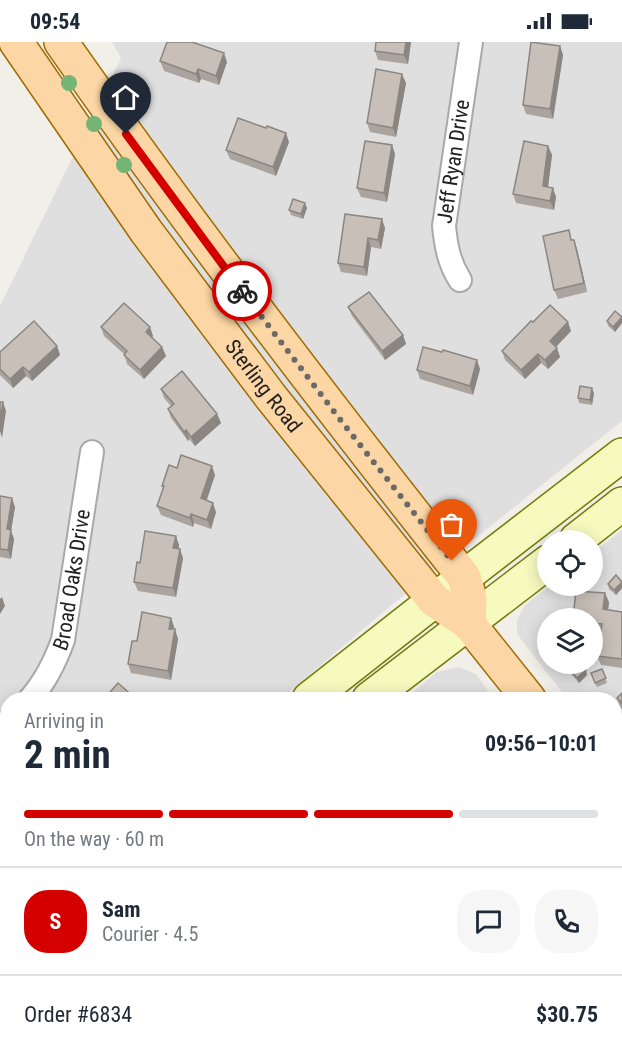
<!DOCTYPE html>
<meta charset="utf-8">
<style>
body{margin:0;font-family:"Roboto Condensed",sans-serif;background:#f6f6f7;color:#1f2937;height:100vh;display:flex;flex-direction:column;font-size:22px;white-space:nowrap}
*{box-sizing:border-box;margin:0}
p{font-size:20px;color:#747a83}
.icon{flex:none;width:33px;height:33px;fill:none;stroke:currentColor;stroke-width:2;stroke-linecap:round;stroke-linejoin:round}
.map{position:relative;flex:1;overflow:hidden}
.sheet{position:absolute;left:0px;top:650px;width:622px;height:374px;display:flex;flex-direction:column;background:#fff;border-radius:24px 24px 0 0;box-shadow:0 3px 15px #0003}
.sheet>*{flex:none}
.tools{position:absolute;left:537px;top:488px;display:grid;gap:12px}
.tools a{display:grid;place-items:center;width:66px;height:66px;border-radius:50%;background:#fff;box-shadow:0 3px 15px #0003;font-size:30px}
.pin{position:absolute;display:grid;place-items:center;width:51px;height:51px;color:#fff;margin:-62px -26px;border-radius:50% 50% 50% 0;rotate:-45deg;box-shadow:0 0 6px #0007}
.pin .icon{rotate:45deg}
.courier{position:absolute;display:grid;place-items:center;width:60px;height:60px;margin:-30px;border:4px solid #d40000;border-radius:50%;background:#fff;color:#222;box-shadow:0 2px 8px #0007}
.overview em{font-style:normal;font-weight:700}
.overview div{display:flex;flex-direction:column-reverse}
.overview{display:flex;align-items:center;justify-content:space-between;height:102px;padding:0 24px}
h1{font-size:39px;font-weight:700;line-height:45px}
.bar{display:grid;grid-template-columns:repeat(4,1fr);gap:9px 6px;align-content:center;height:72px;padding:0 24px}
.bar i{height:8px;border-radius:4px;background:#e0e1e3}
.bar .on{background:#d40000}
.bar p{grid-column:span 4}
.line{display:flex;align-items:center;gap:15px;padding:0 24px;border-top:2px solid #e0e1e3}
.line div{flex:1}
.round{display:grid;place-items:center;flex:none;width:63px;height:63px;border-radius:24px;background:#f6f6f7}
.status{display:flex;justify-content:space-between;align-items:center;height:42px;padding:0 30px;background:#fff;direction:ltr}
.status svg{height:16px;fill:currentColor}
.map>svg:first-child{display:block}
</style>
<div class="status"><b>09:54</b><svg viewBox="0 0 49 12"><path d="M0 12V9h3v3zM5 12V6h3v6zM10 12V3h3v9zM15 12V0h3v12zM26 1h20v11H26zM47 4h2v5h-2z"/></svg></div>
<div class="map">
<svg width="622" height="1022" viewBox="0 0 622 1022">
<rect width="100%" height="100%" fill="#f2efe9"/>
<!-- residential -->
<g fill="#e0dfdf" fill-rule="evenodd">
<polygon points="112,0 622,0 622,379 388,566 281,657 8,657 8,890 0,897 0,264 121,16"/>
<path d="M 622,488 L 622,730 L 615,721 L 615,657 L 567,657 L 517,592 L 517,579 L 525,563 L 551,543 L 592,543 L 593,511 ZM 548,576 L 592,576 L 592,621 L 548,621 Z"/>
<polygon points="459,625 476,632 494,657 405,657 437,630"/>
<polygon points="615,851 622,877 622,1022 0,1022 0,998 7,992 8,1016 615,1016"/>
</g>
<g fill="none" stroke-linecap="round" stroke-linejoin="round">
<defs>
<g id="minor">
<path id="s1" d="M 460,238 C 449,221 446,204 444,184 L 471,0"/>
<path id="s2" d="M 30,657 C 46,639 55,620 63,598 L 92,410"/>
<polyline points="0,685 8,679"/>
</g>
<g id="secondary">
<polyline points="576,498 622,462"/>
<polyline points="309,657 464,535 622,413"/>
<polyline points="369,657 548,520"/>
<polyline points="0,921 8,914"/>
<polyline points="0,971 8,964"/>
</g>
<g id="primary">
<path id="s3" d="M 16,0 L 146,189 L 271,355 L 434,558 L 469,582 L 529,657"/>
<path d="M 61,0 C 189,183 325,360 464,535 L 470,556 L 469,582"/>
<polyline points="615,774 622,789"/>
</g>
</defs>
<!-- minor casing -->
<use href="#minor" stroke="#a9a9a9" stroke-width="26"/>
<!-- secondary casing -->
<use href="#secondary" stroke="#707d05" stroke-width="36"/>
<!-- primary casing -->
<use href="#primary" stroke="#a06b00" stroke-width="36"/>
<!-- minor -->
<use href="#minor" stroke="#fff" stroke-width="22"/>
<!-- secondary -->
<use href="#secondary" stroke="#f7fabf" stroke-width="33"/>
<!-- primary -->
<use href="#primary" stroke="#fcd6a4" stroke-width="33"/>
</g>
<!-- trees -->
<g fill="#74b475">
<circle cx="69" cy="41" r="8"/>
<circle cx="94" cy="82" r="8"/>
<circle cx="124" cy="123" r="8"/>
</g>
<!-- wall -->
<g fill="#aba49e">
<polygon points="376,0 411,0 408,22 378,18 375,9"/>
<polygon points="560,4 563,13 553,77 526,72 523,63"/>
<polygon points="160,19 227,20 219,43 201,37 199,41 164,29"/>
<polygon points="406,41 396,95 370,90 367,81"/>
<polygon points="289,100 276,134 230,117 226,108"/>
<polygon points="548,104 552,113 548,145 556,155 554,168 516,161 513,152"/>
<polygon points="395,112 387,160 361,155 357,146"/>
<polygon points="307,166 303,177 291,173 289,168"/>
<polygon points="345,172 385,186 381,207 371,205 367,234 341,230 338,221"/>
<polygon points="573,198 577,207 587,250 558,257 554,248"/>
<polygon points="348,265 403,293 406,302 385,318 352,274"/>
<polygon points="622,275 622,281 615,290 608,284 607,279"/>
<polygon points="533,280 571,289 556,305 560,315 548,327 541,321 525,337 505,318 502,309"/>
<polygon points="101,285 153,294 152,296 162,305 166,314 144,337 127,322 124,312 104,294"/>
<polygon points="57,304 60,313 32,339 26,334 13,346 0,333 0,310"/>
<polygon points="480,327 473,353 420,337 417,328"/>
<polygon points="161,347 217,372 221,381 195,404 189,397 188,399 171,376 168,367 171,364 164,356"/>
<polygon points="594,351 592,363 579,361 578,356"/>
<polygon points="177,426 215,433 207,458 216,470 211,487 194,481 193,485 161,473 157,464 163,446 162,444"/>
<polygon points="0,454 15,465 11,489 14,497 11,517 0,515"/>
<polygon points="179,503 178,507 183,516 176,555 138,549 134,540 140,521"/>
<polygon points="622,539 622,546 616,553 609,547 608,542"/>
<polygon points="609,560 608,568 622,570 622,626 601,623 597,614 601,590 595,590 595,593 592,593 592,576"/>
<polygon points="171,576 174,585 174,587 178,597 171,638 131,631 128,622 137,599"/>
<polygon points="602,627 607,641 597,645 591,631"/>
<polygon points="570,628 587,633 579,641 572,633"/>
<polygon points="622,651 622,667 620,665 617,656"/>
<polygon points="615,989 622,998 622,1016 586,1018 585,1016 615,1016"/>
</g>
<!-- shaded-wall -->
<g fill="#8b8681">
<polygon points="406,0 411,0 408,22 404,13"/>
<polygon points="560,4 563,13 553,77 550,67"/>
<polygon points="224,11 227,20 219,43 216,34"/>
<polygon points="198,27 201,37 199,41 196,32"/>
<polygon points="402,32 406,41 396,95 393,86"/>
<polygon points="286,91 289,100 276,134 273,125"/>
<polygon points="392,103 395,112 387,160 384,151"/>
<polygon points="548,104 552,113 547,153 543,144"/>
<polygon points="553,146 556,155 554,168 550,159"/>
<polygon points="305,161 307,166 303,177 301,172"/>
<polygon points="382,177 385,186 381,207 378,198"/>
<polygon points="368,196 371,205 367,234 364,225"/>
<polygon points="574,198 577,207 587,250 584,241"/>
<polygon points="622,275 622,281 615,290 613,285"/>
<polygon points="568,280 571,289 553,308 550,299"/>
<polygon points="150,285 153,294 149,299 146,290"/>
<polygon points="403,293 406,302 385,318 382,309"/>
<polygon points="57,304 60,313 32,339 29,330"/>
<polygon points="162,305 166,314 144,337 140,328"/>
<polygon points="557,306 560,315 548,327 545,318"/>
<polygon points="538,312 541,321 525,337 521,328"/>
<polygon points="477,318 480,327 473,353 470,344"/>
<polygon points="23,325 26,334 13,346 10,337"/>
<polygon points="592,346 594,351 592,363 590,358"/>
<polygon points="3,360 6,369 2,396 0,389 0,380"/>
<polygon points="217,372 221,381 195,404 191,395"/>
<polygon points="186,388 189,397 188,399 184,390"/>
<polygon points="212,424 215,433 204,465 201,456"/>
<polygon points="12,456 15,465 11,489 14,497 11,517 8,508 7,487"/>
<polygon points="213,461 216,470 211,487 207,478"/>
<polygon points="191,472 194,481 193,485 190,476"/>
<polygon points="176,494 179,503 177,515 173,506"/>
<polygon points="180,507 183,516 176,555 173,546"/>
<polygon points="622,540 622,546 616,553 614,548"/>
<polygon points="605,551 609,560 607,576 603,567"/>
<polygon points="2,555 5,564 0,572 0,557"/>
<polygon points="171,576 174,585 173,596 169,587"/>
<polygon points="592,582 595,590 595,593 592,587"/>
<polygon points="175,587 178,597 171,638 168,629"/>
<polygon points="586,628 587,633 579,641 577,636"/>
<polygon points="8,800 8,812 0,818 0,806"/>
<polygon points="619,989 622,998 622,1013 620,1007"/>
<polygon points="477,1016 482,1016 481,1022 476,1022"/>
</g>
<!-- building -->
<g fill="#c7bfb8" stroke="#8b8681" stroke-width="1.5">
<polygon points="167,0 192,0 224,11 216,34 198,27 196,32 160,19"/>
<polygon points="376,0 406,0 404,13 375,9"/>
<polygon points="531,0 560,4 550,67 523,63"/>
<polygon points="376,27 402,32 393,86 367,81"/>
<polygon points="238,76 266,86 267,84 286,91 273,125 226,108"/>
<polygon points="365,99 392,103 384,151 357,146"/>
<polygon points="524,99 548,104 543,144 553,146 550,159 513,152"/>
<polygon points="293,157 305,161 301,172 289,168"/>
<polygon points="345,172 382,177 378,198 368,196 364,225 338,221"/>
<polygon points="569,188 571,198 574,198 584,241 554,248 543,194"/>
<polygon points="369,250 403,293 382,309 348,265"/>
<polygon points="124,261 150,285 146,290 162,305 140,328 124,313 127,309 101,285"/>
<polygon points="550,263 568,280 550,299 557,306 545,318 538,312 521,328 502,309 531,279 533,280"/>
<polygon points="615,269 622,275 613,285 607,279"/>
<polygon points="34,279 57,304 29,330 23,325 10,337 0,327 0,310"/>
<polygon points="423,305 442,310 443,308 477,318 470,344 417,328"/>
<polygon points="182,329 217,372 191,395 186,388 184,390 168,367 174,362 161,347"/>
<polygon points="580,344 592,346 590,358 578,356"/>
<polygon points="0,360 3,360 0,380"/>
<polygon points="181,413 212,424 201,456 213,461 207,478 191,472 190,476 157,464 164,444 162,444 169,423 177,426"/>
<polygon points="0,454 12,456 7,487 11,488 8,508 0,507"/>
<polygon points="145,489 176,494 173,506 180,507 173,546 134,540 137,520 140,521"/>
<polygon points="616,533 622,540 614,548 608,542"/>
<polygon points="576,549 605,551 603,567 622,570 622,617 597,614 602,582 592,581 592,576 573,576"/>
<polygon points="142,570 171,576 169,587 175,587 168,629 128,622 132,599 137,599"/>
<polygon points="579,621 586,628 577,636 570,628"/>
<polygon points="602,627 606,636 595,641 591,631"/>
<polygon points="118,641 136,657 104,657"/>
<polygon points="622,651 622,661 617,656"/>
<polygon points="8,752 8,800 0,806 0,758"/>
<polygon points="615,989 619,989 620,1007 615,1007"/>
<polygon points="341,1016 378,1016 382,1022 344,1022"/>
<polygon points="415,1016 477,1016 476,1022 419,1022 414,1021"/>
<polygon points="520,1016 523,1016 528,1022 520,1022 517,1017"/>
</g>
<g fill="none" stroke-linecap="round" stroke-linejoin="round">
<!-- done -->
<polyline stroke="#6b6a68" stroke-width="6" stroke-dasharray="0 10.8" points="242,249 342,380 452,519"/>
<!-- route -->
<polyline stroke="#d40000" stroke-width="8" points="126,92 242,249"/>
</g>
<g text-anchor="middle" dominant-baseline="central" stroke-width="5" stroke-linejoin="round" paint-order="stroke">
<!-- street labels -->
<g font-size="21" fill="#222" stroke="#fff">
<text stroke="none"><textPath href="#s1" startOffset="122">Jeff Ryan Drive</textPath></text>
<text stroke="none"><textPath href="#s3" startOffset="424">Sterling Road</textPath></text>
<text stroke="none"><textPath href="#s2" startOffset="129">Broad Oaks Drive</textPath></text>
</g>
</g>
</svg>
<div class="tools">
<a><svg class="icon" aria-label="locate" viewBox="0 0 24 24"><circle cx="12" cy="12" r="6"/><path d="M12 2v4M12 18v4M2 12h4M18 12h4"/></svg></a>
<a><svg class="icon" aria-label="layers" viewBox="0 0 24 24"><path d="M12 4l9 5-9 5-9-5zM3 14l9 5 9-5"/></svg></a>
</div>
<div class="pin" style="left:452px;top:519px;background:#ea580c"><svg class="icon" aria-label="bag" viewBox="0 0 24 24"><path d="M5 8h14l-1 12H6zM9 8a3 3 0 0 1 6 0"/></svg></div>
<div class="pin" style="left:126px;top:92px;background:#1f2937"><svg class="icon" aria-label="home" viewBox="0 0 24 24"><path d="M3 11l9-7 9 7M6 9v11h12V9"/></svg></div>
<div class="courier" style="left:242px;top:249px"><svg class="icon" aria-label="bike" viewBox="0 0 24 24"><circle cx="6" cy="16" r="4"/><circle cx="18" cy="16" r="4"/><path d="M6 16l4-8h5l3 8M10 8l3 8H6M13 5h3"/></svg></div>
<section class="sheet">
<div class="overview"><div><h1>2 min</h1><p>Arriving in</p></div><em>09:56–10:01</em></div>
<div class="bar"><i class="on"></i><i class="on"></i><i class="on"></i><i></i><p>On the way · 60 m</p></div>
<div class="line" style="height:108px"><b class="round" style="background:#d40000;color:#fff">S</b><div><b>Sam</b><p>Courier · 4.5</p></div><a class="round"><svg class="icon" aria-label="chat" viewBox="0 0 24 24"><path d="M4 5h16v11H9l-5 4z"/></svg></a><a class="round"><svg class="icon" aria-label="phone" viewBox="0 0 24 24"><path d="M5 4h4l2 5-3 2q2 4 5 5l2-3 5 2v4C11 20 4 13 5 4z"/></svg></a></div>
<div class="line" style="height:78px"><div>Order #6834</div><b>$30.75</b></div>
</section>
</div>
